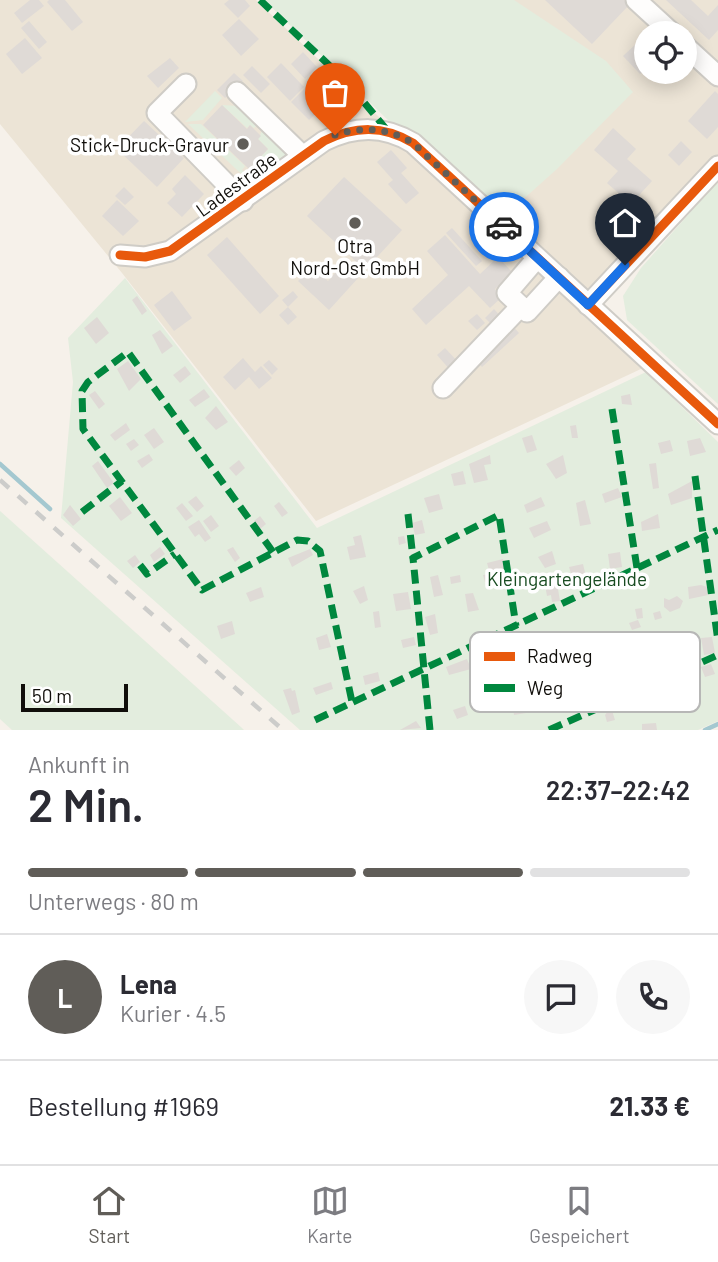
<!DOCTYPE html>
<html lang="de">
<meta charset="utf-8">
<style>
body{margin:0;font-family:Barlow,sans-serif;background:#f7f7f7;color:#2b2b33;height:100vh;display:flex;flex-direction:column;font-size:26px;white-space:nowrap}
*{box-sizing:border-box;margin:0}
p{font-size:23px;color:#7c7c81}
.icon{flex:none;width:38px;height:38px;fill:none;stroke:currentColor;stroke-width:2;stroke-linecap:round;stroke-linejoin:round}
.map{position:relative;height:730px;overflow:hidden}
.details{display:flex;flex-direction:column;background:#fff;flex:1}
.details>*{flex:none}
.fabs{position:absolute;left:634px;top:21px;display:grid;gap:14px}
.fabs a{display:grid;place-items:center;width:63px;height:63px;border-radius:50%;background:#fff;box-shadow:0 4px 18px #0003;font-size:35px}
.scale{position:absolute;left:21px;bottom:18px;width:107px;box-sizing:border-box;padding-left:7px;border:4px solid #100e0a;border-top:0;font-size:19px;line-height:24px;white-space:nowrap;color:#100e0a;-webkit-text-stroke:5px #fff;paint-order:stroke}
.pin{position:absolute;display:grid;place-items:center;width:60px;height:60px;color:#fff;margin:-72px -30px;border-radius:50% 50% 50% 0;rotate:-45deg;box-shadow:0 0 7px #0007}
.pin .icon{rotate:45deg}
.courier{position:absolute;display:grid;place-items:center;width:70px;height:70px;margin:-35px;border:5px solid #1a73e8;border-radius:50%;background:#fff;color:#222;box-shadow:0 2px 9px #0007}
.head em{font-style:normal;font-weight:600}
.head div{display:flex;flex-direction:column-reverse}
.head{display:flex;align-items:center;justify-content:space-between;height:119px;padding:0 28px}
h1{font-size:46px;font-weight:600;line-height:52px}
.bar{display:grid;grid-template-columns:repeat(4,1fr);gap:10px 7px;align-content:center;height:84px;padding:0 28px}
.bar i{height:9px;border-radius:5px;background:#e1e1e2}
.bar .current{background:#605d58}
.bar p{grid-column:span 4}
.line{display:flex;align-items:center;gap:18px;padding:0 28px;border-top:2px solid #e1e1e2}
.line div{flex:1}
.round{display:grid;place-items:center;flex:none;width:74px;height:74px;border-radius:37px;background:#f7f7f7}
.tab-bar{display:flex;justify-content:space-around;align-items:center;height:98px;border-top:2px solid #e1e1e2;background:#fff;font-size:19px;color:#7c7c81}
.tab-bar a{display:grid;justify-items:center;gap:4px}
.tab-bar .current{color:#605d58}
.map>svg:first-child{display:block}
</style>
<div class="map">
<svg width="718" height="730" viewBox="0 0 718 730">
<rect width="100%" height="100%" fill="#f6f1ea"/>
<!-- built -->
<g fill="#ece4d6" fill-rule="evenodd">
<polygon points="0,0 256,0 643,368 316,521 122,273 0,124"/>
<path d="M 504,0 L 718,0 L 718,174 L 596,305 L 497,209 ZM 646,33 L 684,33 L 684,72 L 646,72 Z"/>
</g>
<!-- green -->
<g fill="#e3edde">
<polygon points="264,0 514,0 606,61 633,92 557,169 500,220 399,125 390,122"/>
<polygon points="215,91 222,98 203,120 185,122"/>
<polygon points="222,105 239,106 258,124 254,128 250,125 247,128"/>
<polygon points="188,124 201,124 245,166 242,170 249,177 256,169 253,165 268,149 258,139 263,129 290,154 251,183"/>
<polygon points="718,181 718,404 627,320 623,296 641,268"/>
<polygon points="125,278 317,528 646,372 718,442 718,721 698,730 300,730 61,518 73,382 68,338"/>
<polygon points="0,511 242,728 244,730 12,730 0,719"/>
</g>
<g fill="none" stroke-linecap="round" stroke-linejoin="round">
<!-- stream -->
<g stroke="#a4c8d0" stroke-width="4.5">
<polyline points="0,464 50,509"/>
<polyline points="705,730 718,724"/>
</g>
</g>
<!-- building -->
<g fill="#dfdad6">
<polygon points="30,0 39,0 44,6 22,23 14,13"/>
<polygon points="49,0 65,0 83,22 72,31 47,2"/>
<polygon points="229,0 245,0 250,6 238,18 224,4"/>
<polygon points="545,0 624,0 629,5 592,44"/>
<polygon points="666,0 691,0 708,16 718,5 718,30 709,40"/>
<polygon points="239,19 259,39 241,56 222,35"/>
<polygon points="29,21 47,42 39,49 21,28"/>
<polygon points="25,38 42,58 22,74 6,54"/>
<polygon points="637,43 646,53 646,69 640,74 623,56"/>
<polygon points="303,52 317,67 305,79 291,64"/>
<polygon points="170,58 179,68 158,88 147,76"/>
<polygon points="281,63 304,87 290,101 267,77"/>
<polygon points="252,66 270,84 261,93 243,75"/>
<polygon points="234,73 243,81 225,98 217,90"/>
<polygon points="308,85 326,104 309,120 291,102"/>
<polygon points="715,91 718,94 718,127 707,139 688,121"/>
<polygon points="222,105 247,129 250,125 261,136 258,139 268,149 249,169 203,125"/>
<polygon points="144,121 184,158 157,187 117,149"/>
<polygon points="613,128 636,149 627,159 652,181 631,204 607,183 618,171 594,150"/>
<polygon points="681,141 692,152 679,166 668,155"/>
<polygon points="391,150 407,168 401,173 419,193 406,204 388,184 393,180 377,162"/>
<polygon points="185,175 204,194 182,217 167,203 176,194 172,189"/>
<polygon points="344,177 402,230 365,270 307,216"/>
<polygon points="124,187 134,197 125,205 115,196"/>
<polygon points="117,200 139,221 123,236 102,216"/>
<polygon points="452,228 482,261 476,266 446,233"/>
<polygon points="445,235 480,274 498,257 513,273 495,289 502,297 490,308 469,286 426,325 412,309 448,275 427,251"/>
<polygon points="227,237 279,296 260,314 207,255"/>
<polygon points="344,263 359,277 329,310 298,281 312,267 328,281"/>
<polygon points="172,291 192,318 174,331 154,305"/>
<polygon points="293,291 298,297 288,307 282,300"/>
<polygon points="137,296 147,311 142,315 132,300"/>
<polygon points="288,307 297,317 288,325 279,315"/>
<polygon points="494,309 502,318 493,326 485,318"/>
<polygon points="477,314 485,323 477,330 468,321"/>
<polygon points="97,317 109,333 96,344 84,328"/>
<polygon points="510,323 519,333 482,367 473,357"/>
<polygon points="160,330 173,346 162,354 152,335"/>
<polygon points="445,348 460,364 451,371 437,355"/>
<polygon points="243,358 255,372 261,366 272,378 259,389 249,377 235,390 223,377"/>
<polygon points="269,360 278,369 272,375 263,365"/>
<polygon points="128,361 141,379 129,391 117,369"/>
<polygon points="185,366 191,374 180,383 173,375"/>
<polygon points="204,389 210,397 195,407 189,400"/>
<polygon points="95,391 105,404 99,409 89,395"/>
<polygon points="630,394 632,405 622,404 621,396"/>
<polygon points="216,406 228,422 216,430 205,418"/>
<polygon points="126,423 130,430 115,441 110,435"/>
<polygon points="576,425 578,438 572,438 570,426"/>
<polygon points="154,428 164,442 154,449 144,435"/>
<polygon points="532,435 537,450 527,453 522,438"/>
<polygon points="700,438 706,452 690,456 687,441"/>
<polygon points="134,439 139,445 131,451 126,444"/>
<polygon points="670,440 673,451 661,454 658,443"/>
<polygon points="149,454 153,460 142,468 137,461"/>
<polygon points="490,455 491,464 484,465 488,480 474,483 469,464"/>
<polygon points="563,455 567,473 556,479 546,464"/>
<polygon points="239,460 245,468 236,476 229,468"/>
<polygon points="98,461 114,483 107,488 92,466"/>
<polygon points="656,463 659,488 653,489 649,464"/>
<polygon points="463,471 466,484 454,486 451,474"/>
<polygon points="692,481 692,498 671,505 668,494"/>
<polygon points="618,488 622,497 605,503 602,494"/>
<polygon points="439,494 443,509 429,513 424,498"/>
<polygon points="196,496 204,506 197,512 188,502"/>
<polygon points="120,497 132,513 121,521 109,506"/>
<polygon points="541,497 545,506 527,513 524,505"/>
<polygon points="585,500 591,524 580,526 576,503"/>
<polygon points="279,502 288,513 282,517 274,506"/>
<polygon points="182,503 193,516 186,521 176,508"/>
<polygon points="70,505 81,519 73,526 63,515"/>
<polygon points="658,514 660,528 642,531 641,522"/>
<polygon points="211,515 219,526 211,532 203,521"/>
<polygon points="260,516 266,524 260,529 254,521"/>
<polygon points="199,520 211,538 205,542 199,534 195,537 188,527"/>
<polygon points="422,520 425,533 415,535 412,523"/>
<polygon points="547,521 551,530 534,538 529,528"/>
<polygon points="361,535 366,557 350,560 347,547 355,545 353,537"/>
<polygon points="404,536 406,543 399,545 398,537"/>
<polygon points="160,547 165,554 154,562 150,555"/>
<polygon points="233,547 240,558 235,562 227,550"/>
<polygon points="310,549 313,555 292,567 288,558"/>
<polygon points="552,551 556,564 545,568 538,557"/>
<polygon points="620,552 622,567 610,569 608,554"/>
<polygon points="135,555 140,562 133,568 127,561"/>
<polygon points="503,559 507,577 485,582 483,575 490,574 487,563"/>
<polygon points="583,564 587,581 574,584 569,567"/>
<polygon points="438,575 443,595 434,597 430,577"/>
<polygon points="460,575 461,582 451,584 450,577"/>
<polygon points="557,583 560,601 552,602 551,595 547,596 545,585"/>
<polygon points="701,585 707,587 708,595 689,599 688,587"/>
<polygon points="364,586 368,600 360,604 353,591"/>
<polygon points="261,587 264,597 250,602 246,593"/>
<polygon points="408,592 411,609 396,611 393,594"/>
<polygon points="473,593 479,610 468,612 465,594"/>
<polygon points="677,596 683,601 680,608 670,612 664,607 664,598 669,600"/>
<polygon points="642,608 643,618 637,619 635,609"/>
<polygon points="379,611 381,627 375,628 373,612"/>
<polygon points="660,611 662,618 655,620 653,613"/>
<polygon points="435,614 438,633 430,635 425,617"/>
<polygon points="638,620 641,627 632,630 629,623"/>
<polygon points="232,621 235,634 221,639 217,626"/>
<polygon points="327,634 331,647 319,650 316,638"/>
<polygon points="414,637 416,645 403,648 401,640"/>
<polygon points="712,637 715,653 704,655 701,638"/>
<polygon points="467,659 471,669 449,675 446,667"/>
<polygon points="711,664 715,674 705,677 701,667"/>
<polygon points="378,672 380,681 365,685 363,676"/>
<polygon points="331,682 333,689 316,695 313,688"/>
<polygon points="291,688 292,691 295,690 300,712 292,715 283,690"/>
<polygon points="524,700 526,713 514,715 512,702"/>
<polygon points="465,706 468,715 457,719 453,710"/>
<polygon points="611,707 615,720 607,722 605,715"/>
<polygon points="416,721 421,728 400,730"/>
<polygon points="656,723 657,730 642,730 642,724"/>
</g>
<g fill="none" stroke-linecap="round" stroke-linejoin="round">
<defs>
<g id="minor">
<polyline points="636,0 672,33"/>
<polyline points="684,45 718,76"/>
<polyline points="186,84 157,113 243,201"/>
<polyline points="237,92 303,156"/>
<path d="M 120,255 L 145,257 L 170,251 L 324,141 C 355,126 383,125 413,143 L 718,424"/>
<polyline points="537,258 507,293 527,312 559,277"/>
<polyline points="588,305 718,166"/>
<polyline points="443,388 521,306"/>
</g>
</defs>
<!-- minor casing -->
<use href="#minor" stroke="#cfccc6" stroke-width="23"/>
<!-- minor -->
<use href="#minor" stroke="#fefdfc" stroke-width="19"/>
<!-- rail -->
<polyline stroke="#ccccca" stroke-width="4.5" stroke-dasharray="12 12" stroke-linecap="butt" points="0,480 283,730"/>
<!-- quiet -->
<g stroke="#00873e" stroke-width="7" stroke-dasharray="14 7" stroke-linecap="butt">
<polyline points="260,0 347,82 387,130"/>
<polyline points="612,409 637,568"/>
<polyline points="695,476 718,641"/>
<polyline points="82,512 122,481"/>
<polyline points="408,514 413,558"/>
<polyline points="273,552 128,352 88,382 82,391 83,429 202,590 297,540 308,541 320,551 352,702"/>
<polyline points="140,565 147,574 175,554"/>
<polyline points="315,720 718,530"/>
<polyline points="430,730 413,558 499,515 516,626"/>
<polyline points="549,730 718,655"/>
</g>
<defs>
<g id="cycleway">
<path d="M 120,255 L 145,257 L 170,251 L 324,141 C 355,126 383,125 413,143 L 718,424"/>
<polyline points="588,305 718,166"/>
</g>
</defs>
<!-- cycleway casing -->
<use href="#cycleway" stroke="#fff" stroke-width="13"/>
<!-- cycleway -->
<use href="#cycleway" stroke="#e8590c" stroke-width="9"/>
</g>
<g fill="none" stroke-linecap="round" stroke-linejoin="round">
<!-- done -->
<path stroke="#605d58" stroke-width="7" stroke-dasharray="0 12.6" d="M 335,135 C 363,126 388,128 413,143 L 504,227"/>
<!-- route -->
<polyline stroke="#1a73e8" stroke-width="9" points="504,227 588,305 625,265"/>
</g>
<!-- markers -->
<g fill="#605d58" stroke="#fff" stroke-width="2.5">
<circle cx="243" cy="144" r="7"/>
<circle cx="355" cy="223" r="7"/>
</g>
<g text-anchor="middle" dominant-baseline="central" stroke-width="7" stroke-linejoin="round" paint-order="stroke">
<!-- poi labels -->
<g font-size="19" fill="#100e0a" stroke="#fff" text-anchor="end">
<text x="229" y="144">Stick-Druck-Gravur</text>
<text x="355" y="245" text-anchor="middle">Otra<tspan x="355" dy="22">Nord-Ost GmbH</tspan></text>
</g>
<!-- street labels -->
<g font-size="19" fill="#100e0a" stroke="#fff">
<text transform="translate(236 184) rotate(-36)">Ladestraße</text>
</g>
<!-- park labels -->
<g font-size="19" fill="#184c21" stroke="#fff">
<text x="567" y="578">Kleingartengelände</text>
</g>
</g>
<!-- legend -->
<rect x="470" y="632" width="230" height="80" rx="10" fill="#fff" stroke="#b7b7b6" stroke-width="2"/>
<rect x="484" y="652" width="31" height="9" fill="#e8590c"/>
<rect x="484" y="684" width="31" height="8" fill="#00873e"/>
<g font-size="19" fill="#100e0a">
<text x="527" y="663">Radweg</text>
<text x="527" y="695">Weg</text>
</g>
</svg>
<div class="fabs">
<a><svg class="icon" aria-label="locate" viewBox="0 0 24 24"><circle cx="12" cy="12" r="6"/><path d="M12 2v4M12 18v4M2 12h4M18 12h4"/></svg></a>
</div>
<div class="scale">50 m</div>
<div class="pin" style="left:335px;top:135px;background:#ea580c"><svg class="icon" aria-label="bag" viewBox="0 0 24 24"><path d="M5 8h14l-1 12H6zM9 8a3 3 0 0 1 6 0"/></svg></div>
<div class="pin" style="left:625px;top:265px;background:#1f2937"><svg class="icon" aria-label="home" viewBox="0 0 24 24"><path d="M3 11l9-7 9 7M6 9v11h12V9"/></svg></div>
<div class="courier" style="left:504px;top:227px"><svg class="icon" aria-label="car" viewBox="0 0 24 24"><path d="M5 17H2v-5l4-1 3-4h7l3 4 3 1v5h-3M9 17h6M6 11h13"/><circle cx="7" cy="17" r="2"/><circle cx="17" cy="17" r="2"/></svg></div>
</div>
<section class="details">
<div class="head"><div><h1>2 Min.</h1><p>Ankunft in</p></div><em>22:37–22:42</em></div>
<div class="bar"><i class="current"></i><i class="current"></i><i class="current"></i><i></i><p>Unterwegs · 80 m</p></div>
<div class="line" style="height:126px"><b class="round" style="background:#605d58;color:#fff">L</b><div><b>Lena</b><p>Kurier · 4.5</p></div><a class="round"><svg class="icon" aria-label="chat" viewBox="0 0 24 24"><path d="M4 5h16v11H9l-5 4z"/></svg></a><a class="round"><svg class="icon" aria-label="phone" viewBox="0 0 24 24"><path d="M5 4h4l2 5-3 2q2 4 5 5l2-3 5 2v4C11 20 4 13 5 4z"/></svg></a></div>
<div class="line" style="height:91px"><div>Bestellung #1969</div><b>21.33 €</b></div>
</section>
<nav class="tab-bar">
<a class="current"><svg class="icon" aria-label="home" viewBox="0 0 24 24"><path d="M3 11l9-7 9 7M6 9v11h12V9"/></svg>Start</a>
<a><svg class="icon" aria-label="map" viewBox="0 0 24 24"><path d="M3 6l6-2 6 2 6-2v14l-6 2-6-2-6 2zM9 4v14M15 6v14"/></svg>Karte</a>
<a><svg class="icon" aria-label="saved" viewBox="0 0 24 24"><path d="M7 4h10v16l-5-4-5 4z"/></svg>Gespeichert</a>
</nav>
